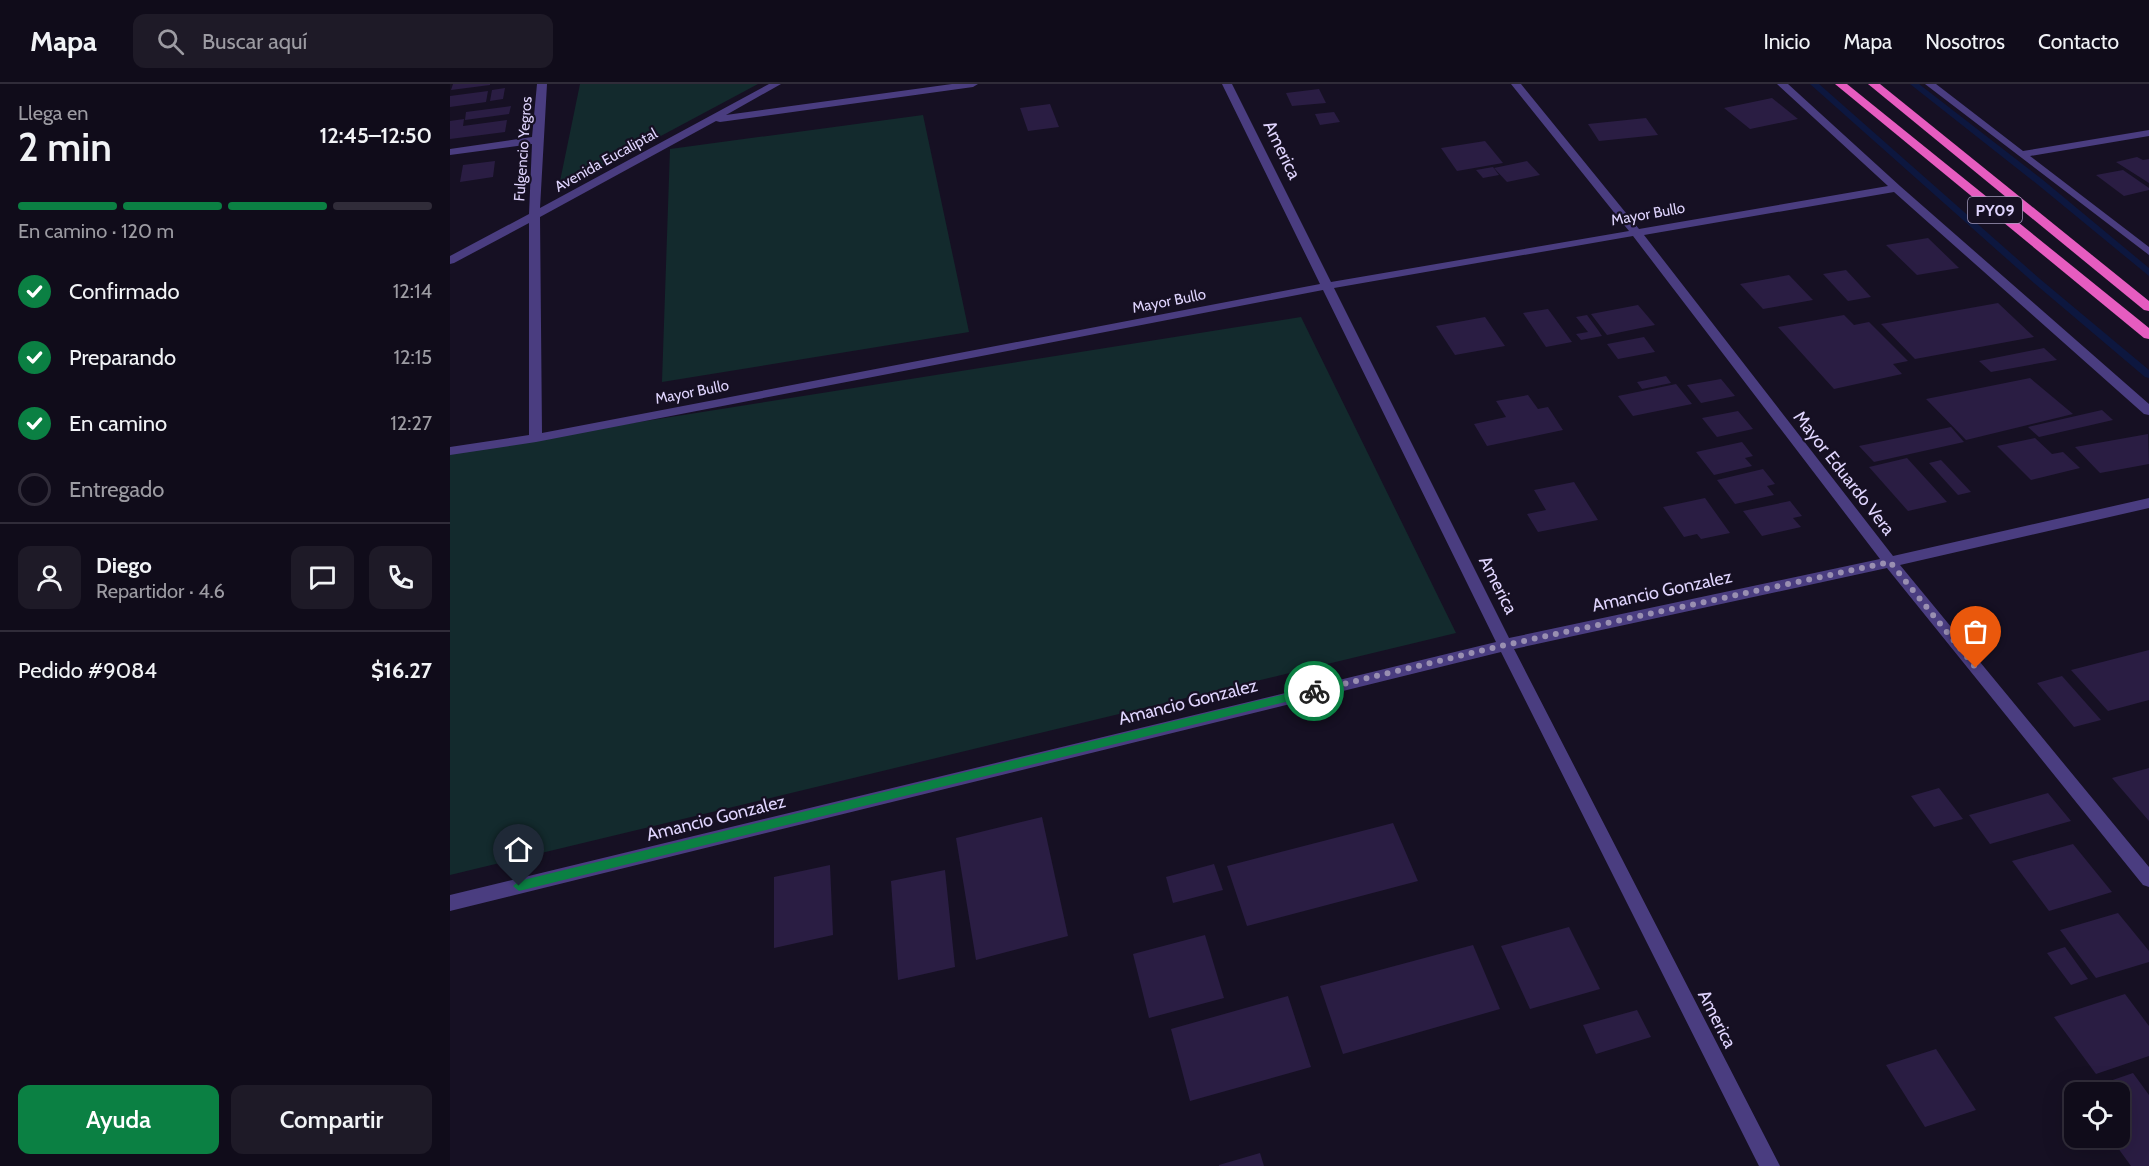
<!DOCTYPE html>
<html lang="es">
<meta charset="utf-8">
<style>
body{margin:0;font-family:Cabin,sans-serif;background:#1e1a27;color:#f1f3f6;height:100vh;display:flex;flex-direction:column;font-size:22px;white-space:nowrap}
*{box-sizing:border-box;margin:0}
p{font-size:20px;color:#9c9ba2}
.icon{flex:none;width:33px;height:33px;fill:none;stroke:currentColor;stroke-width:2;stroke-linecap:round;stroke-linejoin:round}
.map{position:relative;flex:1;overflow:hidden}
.panel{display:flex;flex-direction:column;background:#100c1a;width:450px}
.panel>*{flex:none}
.fabs{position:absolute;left:1614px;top:998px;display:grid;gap:12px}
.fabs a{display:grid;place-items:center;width:66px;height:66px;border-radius:12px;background:#100c1a;box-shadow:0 6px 24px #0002,0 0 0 2px #302c39;font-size:30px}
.pin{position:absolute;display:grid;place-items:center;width:51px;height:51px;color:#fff;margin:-62px -26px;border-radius:50% 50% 50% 0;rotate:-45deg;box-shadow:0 0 6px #0007}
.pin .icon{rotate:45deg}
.courier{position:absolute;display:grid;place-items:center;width:60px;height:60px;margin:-30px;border:4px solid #0b8043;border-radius:50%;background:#fff;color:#222;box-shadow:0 2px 8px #0007}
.summary em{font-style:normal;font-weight:600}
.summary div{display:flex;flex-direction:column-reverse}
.summary{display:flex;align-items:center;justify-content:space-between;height:102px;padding:0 18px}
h1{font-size:39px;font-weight:600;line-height:45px}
.bar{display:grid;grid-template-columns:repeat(4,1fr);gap:9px 6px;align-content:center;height:72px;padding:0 18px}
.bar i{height:8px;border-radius:4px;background:#302c39}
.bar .active{background:#0b8043}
.bar p{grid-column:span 4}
.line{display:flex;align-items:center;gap:15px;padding:0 18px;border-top:2px solid #302c39}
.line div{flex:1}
.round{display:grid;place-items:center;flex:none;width:63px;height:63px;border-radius:12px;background:#1e1a27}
ol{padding:0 18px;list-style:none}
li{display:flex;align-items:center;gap:18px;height:66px}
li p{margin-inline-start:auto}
li .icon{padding:6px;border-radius:50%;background:#0b8043;color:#fff;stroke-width:4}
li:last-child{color:#9c9ba2}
li i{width:33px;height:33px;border:3px solid #302c39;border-radius:50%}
.button{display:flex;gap:12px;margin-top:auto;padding:12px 18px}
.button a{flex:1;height:69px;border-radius:12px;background:#0b8043;color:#fff;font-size:24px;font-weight:600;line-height:69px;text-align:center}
.button a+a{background:#1e1a27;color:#f1f3f6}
header{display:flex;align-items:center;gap:36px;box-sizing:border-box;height:84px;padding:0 30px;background:#100c1a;border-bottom:2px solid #302c39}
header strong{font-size:28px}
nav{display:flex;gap:33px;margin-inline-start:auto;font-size:21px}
.search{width:420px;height:54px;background:#1e1a27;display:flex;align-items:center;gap:15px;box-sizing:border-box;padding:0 21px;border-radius:12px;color:#9c9ba2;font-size:22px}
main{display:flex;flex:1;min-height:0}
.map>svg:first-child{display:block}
</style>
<header>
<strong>Mapa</strong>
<div class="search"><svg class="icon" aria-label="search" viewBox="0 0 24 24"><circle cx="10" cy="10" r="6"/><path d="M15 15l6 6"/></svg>Buscar aquí</div>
<nav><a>Inicio</a><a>Mapa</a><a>Nosotros</a><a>Contacto</a></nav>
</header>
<main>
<section class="panel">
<div class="summary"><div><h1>2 min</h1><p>Llega en</p></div><em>12:45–12:50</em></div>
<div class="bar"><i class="active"></i><i class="active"></i><i class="active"></i><i></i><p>En camino · 120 m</p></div>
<ol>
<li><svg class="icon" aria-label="check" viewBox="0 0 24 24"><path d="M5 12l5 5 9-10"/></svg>Confirmado<p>12:14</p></li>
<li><svg class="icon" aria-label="check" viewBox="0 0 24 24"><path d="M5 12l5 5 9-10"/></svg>Preparando<p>12:15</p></li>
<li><svg class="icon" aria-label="check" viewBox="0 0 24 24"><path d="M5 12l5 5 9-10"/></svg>En camino<p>12:27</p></li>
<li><i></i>Entregado</li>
</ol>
<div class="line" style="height:108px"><a class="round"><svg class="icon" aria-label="person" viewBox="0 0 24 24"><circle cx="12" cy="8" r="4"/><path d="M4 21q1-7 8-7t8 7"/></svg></a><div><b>Diego</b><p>Repartidor · 4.6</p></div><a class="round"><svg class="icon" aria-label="chat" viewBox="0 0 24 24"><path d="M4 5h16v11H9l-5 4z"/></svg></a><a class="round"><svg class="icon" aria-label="phone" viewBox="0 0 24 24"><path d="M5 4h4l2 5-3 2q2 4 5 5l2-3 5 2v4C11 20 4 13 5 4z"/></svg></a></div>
<div class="line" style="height:78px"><div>Pedido #9084</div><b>$16.27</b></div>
<div class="button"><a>Ayuda</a><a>Compartir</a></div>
</section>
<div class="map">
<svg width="1699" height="1082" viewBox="0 0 1699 1082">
<rect width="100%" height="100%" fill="#161023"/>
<!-- green -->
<g fill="#132a2d">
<polygon points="130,0 308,0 108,107"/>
<polygon points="473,31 519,248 212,298 220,65"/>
<polygon points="851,233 1006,549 0,791 0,368"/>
</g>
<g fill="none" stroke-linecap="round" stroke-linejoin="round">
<!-- stream -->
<g fill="#0d173f" fill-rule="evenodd">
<polygon points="1360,0 1369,0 1590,195 1699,286 1699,294 1695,293 1584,199"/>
<polygon points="1460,0 1469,0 1593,96 1699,184 1699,192 1587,100"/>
</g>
</g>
<!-- building -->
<g fill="#2a1d43">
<polygon points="3,0 40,0 40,1 1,6"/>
<polygon points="55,4 53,15 40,17 42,6"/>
<polygon points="869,5 876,19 842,22 836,9"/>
<polygon points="38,7 36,18 0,23 0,12"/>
<polygon points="1322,14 1348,35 1300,45 1274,24"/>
<polygon points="600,20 609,43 578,47 570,24"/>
<polygon points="61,22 59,30 15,36 16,28"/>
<polygon points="884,28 890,38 870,41 865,30"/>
<polygon points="1196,34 1208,51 1149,57 1138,40"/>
<polygon points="14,35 13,42 57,36 55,48 0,55 0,37"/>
<polygon points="1035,57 1053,79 1007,87 991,64"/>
<polygon points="1687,73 1693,76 1699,75 1699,99 1666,78"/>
<polygon points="45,77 43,93 10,98 13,81"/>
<polygon points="1077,77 1090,91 1057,98 1044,84"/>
<polygon points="1043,83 1049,91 1033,94 1026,86"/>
<polygon points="1673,86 1699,104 1699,106 1674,112 1646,91"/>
<polygon points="1478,154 1509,184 1467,191 1436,161"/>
<polygon points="1396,186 1421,213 1398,217 1373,190"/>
<polygon points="1339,191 1363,216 1313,225 1290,200"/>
<polygon points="1548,219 1584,253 1465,275 1431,240"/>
<polygon points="1188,221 1205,241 1157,251 1141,230"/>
<polygon points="1098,225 1122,258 1096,263 1073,229"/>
<polygon points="1137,231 1148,246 1152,252 1131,256 1126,250 1138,248 1126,233"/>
<polygon points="1394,231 1404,241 1419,238 1458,277 1443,280 1452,290 1384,305 1328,243"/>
<polygon points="1035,233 1055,262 1005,271 986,242"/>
<polygon points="1194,253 1205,268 1168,275 1157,260"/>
<polygon points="1594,264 1607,276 1541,288 1529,277"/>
<polygon points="1216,292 1221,299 1192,305 1187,298"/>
<polygon points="1580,294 1623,330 1516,356 1476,315"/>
<polygon points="1271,295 1285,312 1251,319 1237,301"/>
<polygon points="1226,300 1242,320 1183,332 1168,312"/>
<polygon points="1078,311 1088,325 1098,323 1113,346 1037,362 1024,340 1056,333 1046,317"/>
<polygon points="1652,326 1663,336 1589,353 1578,343"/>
<polygon points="1288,327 1303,345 1267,353 1252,334"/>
<polygon points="1501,343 1514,358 1424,378 1409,362"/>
<polygon points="1698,350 1699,380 1650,389 1625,363"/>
<polygon points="1585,354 1602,370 1613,368 1630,384 1581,396 1547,362"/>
<polygon points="1292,358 1303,372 1295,374 1302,382 1264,391 1246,368"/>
<polygon points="1457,374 1497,418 1458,427 1419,383"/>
<polygon points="1491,376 1521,408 1508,411 1479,379"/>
<polygon points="1313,385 1325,400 1317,402 1324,411 1285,420 1267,396"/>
<polygon points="1124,398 1148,436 1088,448 1077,430 1096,426 1084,406"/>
<polygon points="1255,414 1280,449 1251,455 1247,450 1234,453 1213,423"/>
<polygon points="1340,417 1352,432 1343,434 1351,443 1312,452 1293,427"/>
<polygon points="1699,566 1699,616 1658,627 1621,586"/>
<polygon points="1612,592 1651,636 1624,643 1587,599"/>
<polygon points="1699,684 1699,737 1662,694"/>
<polygon points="1489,704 1513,735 1484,743 1461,712"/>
<polygon points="1598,709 1621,737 1540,760 1519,731"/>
<polygon points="592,733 618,852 526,876 506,754"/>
<polygon points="943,739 968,797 797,842 777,782"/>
<polygon points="1623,760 1662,808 1599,827 1562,777"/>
<polygon points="764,780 773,806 723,819 716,793"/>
<polygon points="380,781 383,851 324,864 324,793"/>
<polygon points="495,786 505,883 448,896 441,797"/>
<polygon points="1668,829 1699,867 1699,878 1646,894 1610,846"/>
<polygon points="1119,843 1150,905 1080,925 1051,862"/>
<polygon points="755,851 774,914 699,934 683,870"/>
<polygon points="1023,861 1050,925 893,970 870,902"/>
<polygon points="1615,863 1638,895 1621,901 1597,869"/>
<polygon points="1675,910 1699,942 1699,972 1646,990 1604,933"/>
<polygon points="838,912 861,983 740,1017 721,945"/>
<polygon points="1187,926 1201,953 1146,970 1133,941"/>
<polygon points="1486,965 1526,1026 1475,1043 1436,981"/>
<polygon points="1683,989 1699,1011 1699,1082 1681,1082 1660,1053 1670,1053 1670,1008 1628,1008"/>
<polygon points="810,1069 814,1082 769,1082 769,1081"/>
</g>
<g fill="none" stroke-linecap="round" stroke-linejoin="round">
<!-- minor -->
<g fill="#4a3d80" fill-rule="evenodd">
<path d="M 87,0 L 97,0 L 90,124 L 319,0 L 331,0 L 276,31 L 502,0 L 528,0 L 523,3 L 270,38 L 266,37 L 90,133 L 92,349 L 870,200 L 772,0 L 782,0 L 881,198 L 1179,147 L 1061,0 L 1071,0 L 1189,145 L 1438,102 L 1327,0 L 1338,0 L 1450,102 L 1699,320 L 1699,331 L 1694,330 L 1444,108 L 1194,151 L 1443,472 L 1699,414 L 1699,424 L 1450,481 L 1699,783 L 1699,803 L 1693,801 L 1437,484 L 1064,565 L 1330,1082 L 1309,1082 L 1051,568 L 0,827 L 0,811 L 1046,558 L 873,206 L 86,358 L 0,371 L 0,363 L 79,351 L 79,139 L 4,179 L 0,180 L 0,172 L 79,130 L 82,60 L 0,71 L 0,65 L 82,53 ZM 1183,152 L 1430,475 L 1059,554 L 884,204 Z"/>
<polygon points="1475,0 1486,0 1573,67 1699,46 1699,52 1580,72 1699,163 1699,171"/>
</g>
<!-- trunk -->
<g fill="#e65cc0" fill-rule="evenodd">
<polygon points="1385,0 1397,0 1699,244 1699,255 1694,254"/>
<polygon points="1418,0 1430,0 1699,217 1699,227 1694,226"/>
</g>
</g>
<!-- route -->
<polygon fill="#0b8043" points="864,603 868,605 868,610 69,807 63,802 69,797"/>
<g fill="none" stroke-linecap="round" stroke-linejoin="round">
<!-- done -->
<polyline stroke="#998fb1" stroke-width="6" stroke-dasharray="0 10.8" points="864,607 1055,561 1440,478 1526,584"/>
</g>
<g text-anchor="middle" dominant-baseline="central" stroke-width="4.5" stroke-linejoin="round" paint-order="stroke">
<!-- far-street labels -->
<g font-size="15" fill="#dfd4fd" stroke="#161023">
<text transform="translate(73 65) rotate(-86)">Fulgencio Yegros</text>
<text transform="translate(156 76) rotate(-29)">Avenida Eucaliptal</text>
<text transform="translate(1198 130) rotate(-10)">Mayor Bullo</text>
<text transform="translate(719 217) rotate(-11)">Mayor Bullo</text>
<text transform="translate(242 308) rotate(-11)">Mayor Bullo</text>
</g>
<!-- shield labels -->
<rect fill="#161023" stroke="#a399bc" stroke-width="1.5" x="1518" y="113" width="54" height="26" rx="4.5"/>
<g font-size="16" font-weight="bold" fill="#dfd4fd">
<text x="1545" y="126">PY09</text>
</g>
<!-- street labels -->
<g font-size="18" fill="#dfd4fd" stroke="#161023">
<text transform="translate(832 66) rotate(64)">America</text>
<text transform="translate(1394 389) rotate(52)">Mayor Eduardo Vera</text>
<text transform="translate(1048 501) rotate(63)">America</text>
<text transform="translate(1212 507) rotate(-12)">Amancio Gonzalez</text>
<text transform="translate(738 618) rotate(-14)">Amancio Gonzalez</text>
<text transform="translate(266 734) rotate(-14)">Amancio Gonzalez</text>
<text transform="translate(1267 935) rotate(63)">America</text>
</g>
</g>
</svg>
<div class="fabs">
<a><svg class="icon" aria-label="locate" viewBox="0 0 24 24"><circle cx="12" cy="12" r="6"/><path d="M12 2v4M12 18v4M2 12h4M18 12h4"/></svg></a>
</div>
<div class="pin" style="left:1526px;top:584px;background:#ea580c"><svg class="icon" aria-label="bag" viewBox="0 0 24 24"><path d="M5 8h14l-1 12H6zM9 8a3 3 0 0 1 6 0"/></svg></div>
<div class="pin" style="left:69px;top:802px;background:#1f2937"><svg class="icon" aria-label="home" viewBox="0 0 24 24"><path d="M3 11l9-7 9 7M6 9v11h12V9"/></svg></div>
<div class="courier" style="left:864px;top:607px"><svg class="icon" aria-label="bike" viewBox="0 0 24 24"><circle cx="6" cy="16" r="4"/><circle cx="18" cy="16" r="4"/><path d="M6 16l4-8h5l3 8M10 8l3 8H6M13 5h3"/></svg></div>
</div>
</main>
